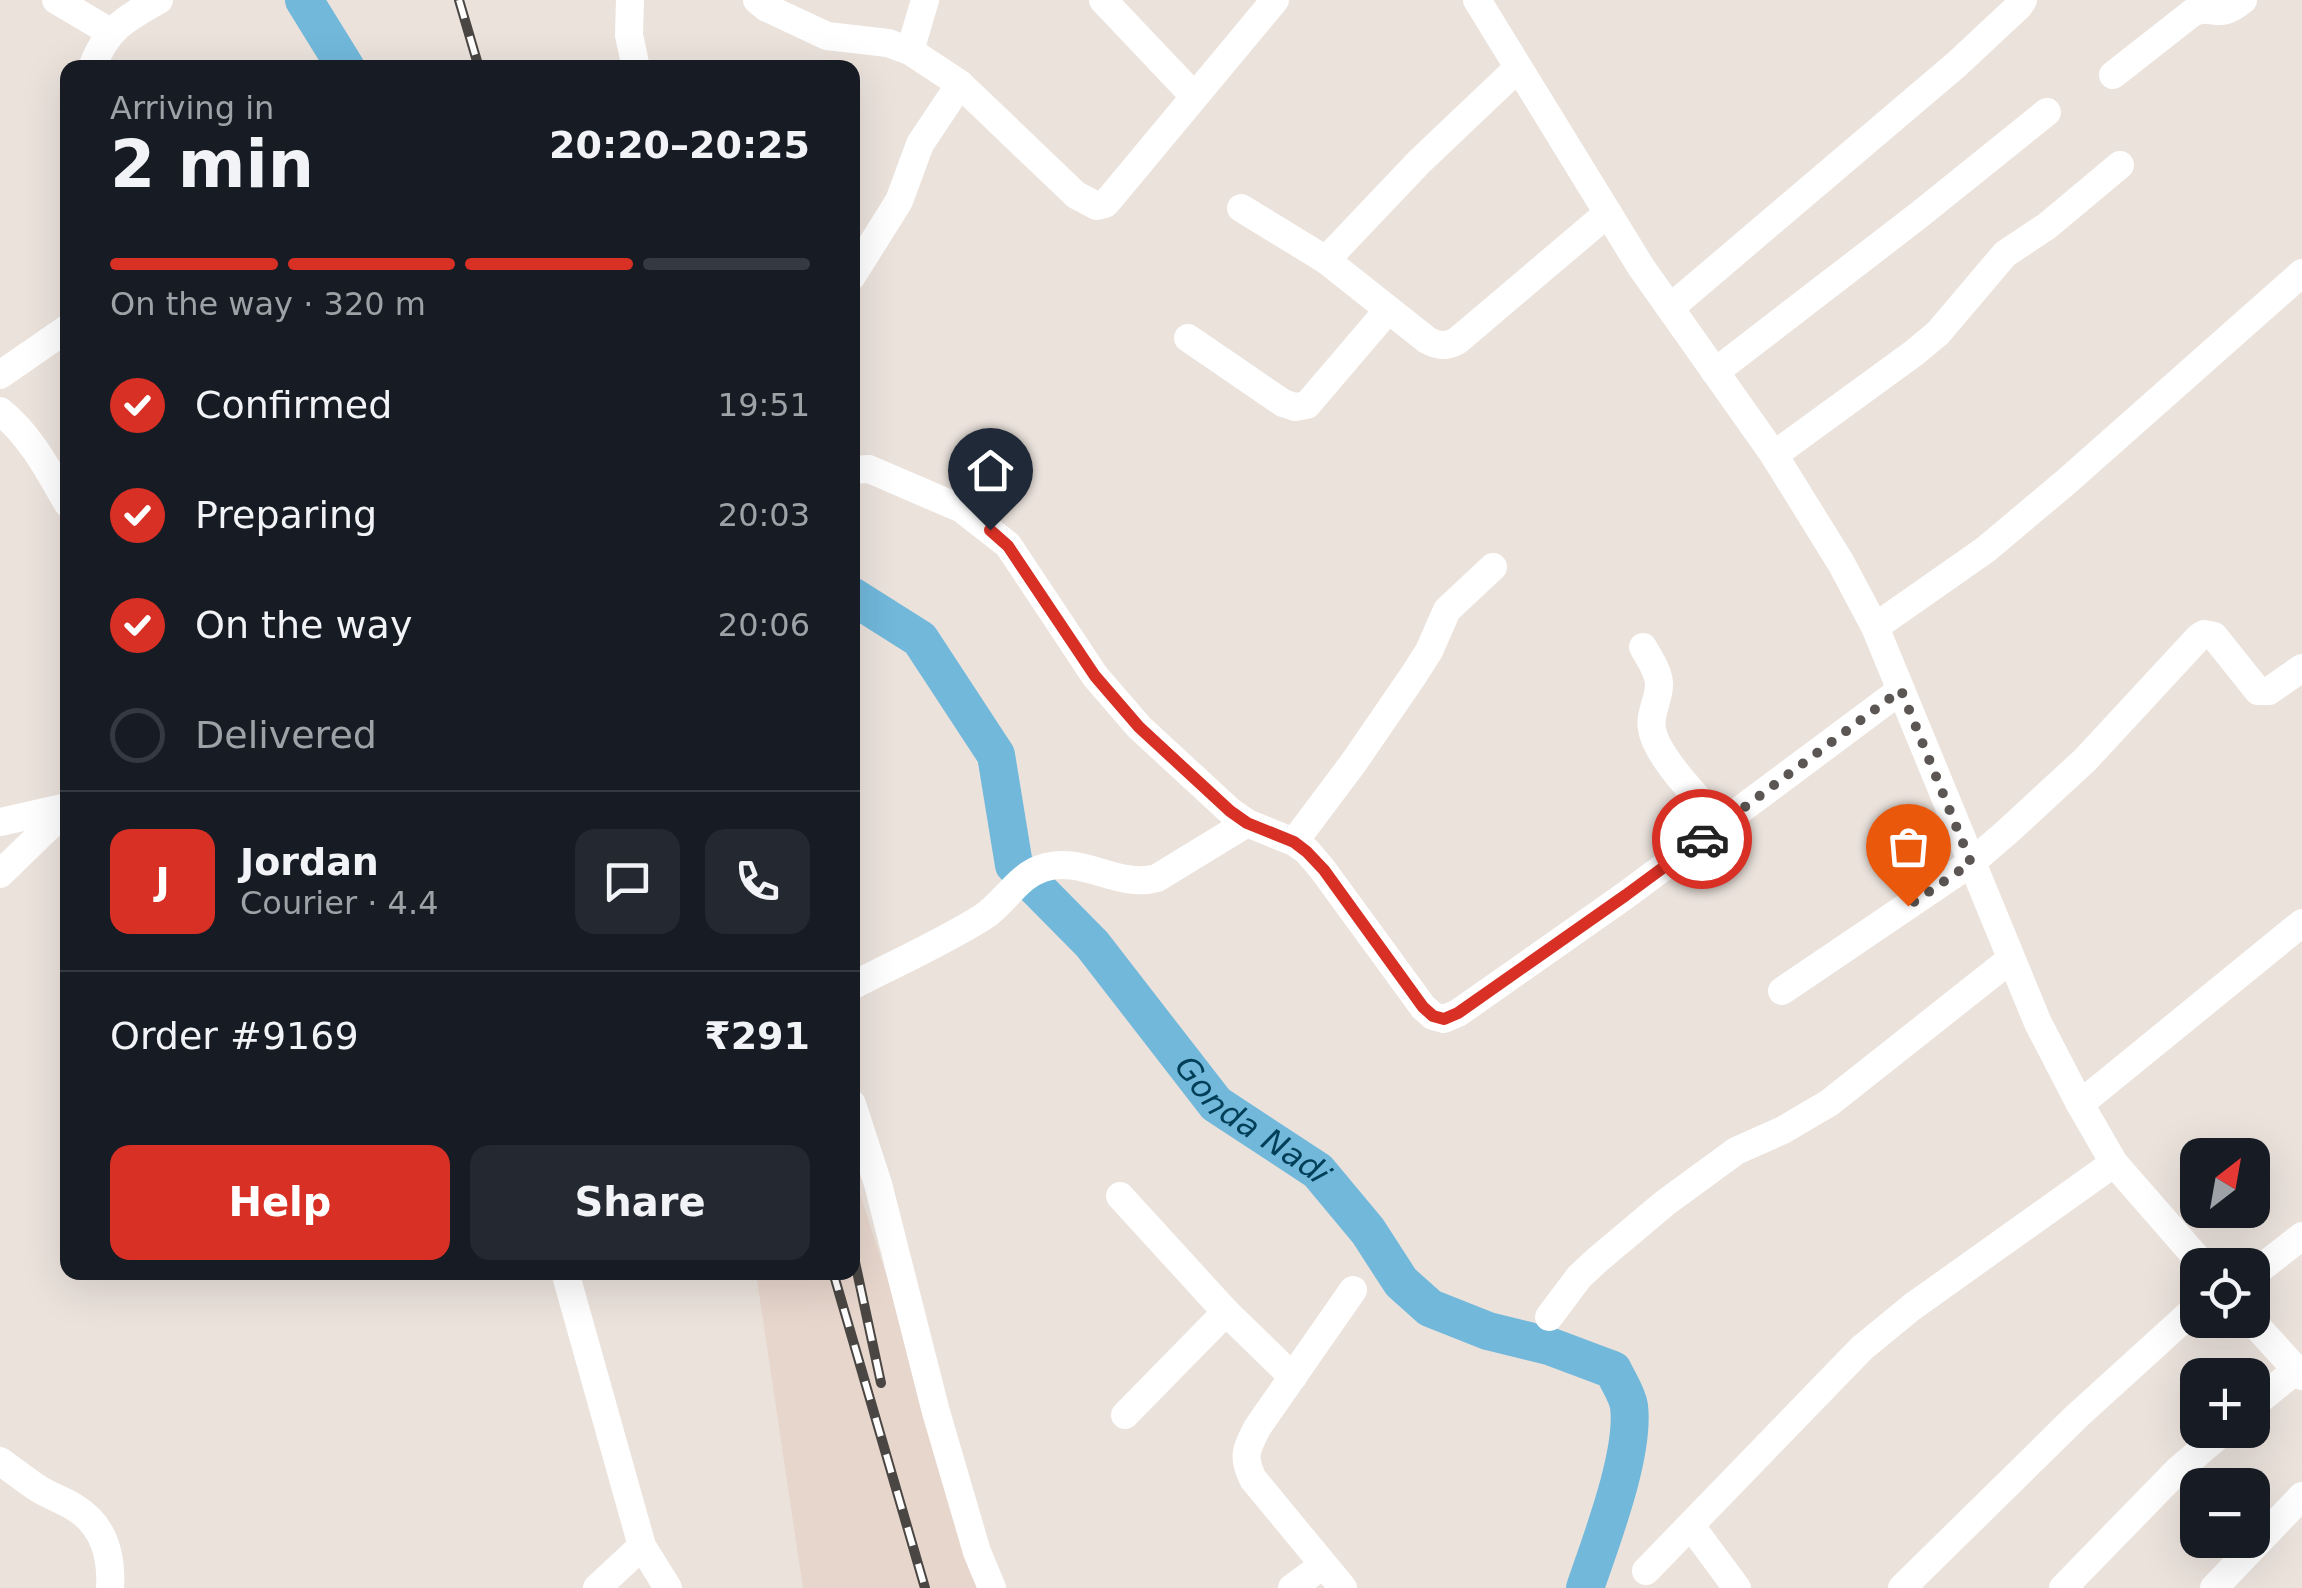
<!DOCTYPE html>
<meta charset="utf-8">
<style>
body{margin:0;font-family:"DejaVu Sans",sans-serif;background:#242831;color:#f1f3f6;height:100vh;display:flex;flex-direction:column;font-size:38px;white-space:nowrap}
*{box-sizing:border-box;margin:0}
p{font-size:32px;color:#9ea1a6}
.icon{flex:none;width:55px;height:55px;fill:none;stroke:currentColor;stroke-width:2;stroke-linecap:round;stroke-linejoin:round}
.map{position:relative;flex:1;overflow:hidden}
.details{position:absolute;left:60px;top:60px;width:800px;height:1220px;display:flex;flex-direction:column;background:#171b24;border-radius:20px;box-shadow:0 10px 40px #0002}
.details>*{flex:none}
.needle{width:65px;rotate:31deg}
.buttons{position:absolute;left:2180px;top:1138px;display:grid;gap:20px}
.buttons a{display:grid;place-items:center;width:90px;height:90px;border-radius:20px;background:#171b24;box-shadow:0 10px 40px #0002;font-size:50px}
.pin{position:absolute;display:grid;place-items:center;width:85px;height:85px;color:#fff;margin:-102px -42px;border-radius:50% 50% 50% 0;rotate:-45deg;box-shadow:0 0 10px #0007}
.pin .icon{rotate:45deg}
.courier{position:absolute;display:grid;place-items:center;width:100px;height:100px;margin:-50px;border:8px solid #d93025;border-radius:50%;background:#fff;color:#222;box-shadow:0 2px 12px #0007}
.head em{font-style:normal;font-weight:600}
.head div{display:flex;flex-direction:column-reverse}
.head{display:flex;align-items:center;justify-content:space-between;height:170px;padding:0 50px}
h1{font-size:65px;font-weight:600;line-height:75px}
.bar{display:grid;grid-template-columns:repeat(4,1fr);gap:15px 10px;align-content:center;height:120px;padding:0 50px}
.bar i{height:12px;border-radius:8px;background:#363941}
.bar .active{background:#d93025}
.bar p{grid-column:span 4}
.line{display:flex;align-items:center;gap:25px;padding:0 50px;border-top:2px solid #363941}
.line div{flex:1}
.round{display:grid;place-items:center;flex:none;width:105px;height:105px;border-radius:20px;background:#242831}
ol{padding:0 50px;list-style:none}
li{display:flex;align-items:center;gap:30px;height:110px}
li p{margin-inline-start:auto}
li .icon{padding:10px;border-radius:50%;background:#d93025;color:#fff;stroke-width:4}
li:last-child{color:#9ea1a6}
li i{width:55px;height:55px;border:5px solid #363941;border-radius:50%}
.button{display:flex;gap:20px;margin-top:auto;padding:20px 50px}
.button a{flex:1;height:115px;border-radius:20px;background:#d93025;color:#fff;font-size:40px;font-weight:600;line-height:115px;text-align:center}
.button a+a{background:#242831;color:#f1f3f6}
.map>svg:first-child{display:block}
</style>
<div class="map">
<svg width="2302" height="1588" viewBox="0 0 2302 1588">
<rect width="100%" height="100%" fill="#ebe2dc"/>
<!-- built -->
<polygon fill="#e7d6cc" points="853,1172 987,1588 803,1588 756,1273 852,1272"/>
<g fill="none" stroke-linecap="round" stroke-linejoin="round">
<!-- river -->
<g stroke="#71b8db" stroke-width="38">
<polyline points="304,0 346,68"/>
<path id="s1" d="M 852,596 L 920,639 L 996,755 L 1014,865 L 1092,944 L 1216,1104 L 1318,1171 L 1368,1231 L 1401,1282 L 1430,1308 L 1488,1331 L 1549,1346 L 1613,1370 C 1618,1381 1627,1394 1629,1406 C 1635,1454 1601,1541 1585,1588"/>
</g>
<!-- minor -->
<g stroke="#fff" stroke-width="28">
<polyline points="56,0 110,32"/>
<polyline points="630,0 629,35 636,68"/>
<polyline points="757,0 767,8 827,36 888,43 910,51 960,84 1076,195 1097,206 1105,204 1112,196 1275,0"/>
<polyline points="1103,0 1194,96"/>
<polyline points="1477,0 1641,267 1774,455 1841,563 1875,627 2038,1023 2080,1104 2114,1163 2203,1265"/>
<polyline points="910,51 925,0"/>
<path d="M 92,68 C 106,29 125,19 159,0"/>
<path d="M 2113,75 L 2192,13 C 2216,3 2216,22 2243,0"/>
<path d="M 1241,208 L 1326,260 L 1427,340 C 1438,346 1446,347 1457,341 L 1608,213"/>
<polyline points="1326,260 1419,162 1518,68"/>
<polyline points="852,276 899,201 920,144 960,84"/>
<polyline points="1670,308 1957,64 2019,6 2023,0"/>
<polyline points="1188,338 1283,403 1295,407 1307,405 1388,310"/>
<polyline points="1715,372 1919,215 2047,112"/>
<polyline points="0,375 68,328"/>
<path d="M 0,411 C 31,436 48,470 68,504"/>
<polyline points="1774,455 1914,353 1938,333 2005,254 2047,226 2120,165"/>
<polyline points="852,470 869,469 962,509 1008,545 1095,676 1139,727 1230,811 1247,823 1294,842 1307,851 1323,870 1423,1007 1433,1016 1444,1019 1458,1013 1626,895 1901,690"/>
<polyline points="1875,627 1985,550 2066,482 2302,273"/>
<path d="M 1643,647 C 1649,658 1658,670 1659,683 C 1660,698 1649,713 1652,729 C 1656,757 1702,802 1721,824"/>
<polyline points="0,822 67,807"/>
<polyline points="1294,842 1354,762 1413,676 1429,651 1447,610 1493,567"/>
<polyline points="0,874 68,808"/>
<path d="M 852,986 C 896,963 942,943 983,917 C 1005,903 1017,876 1043,868 C 1082,855 1118,889 1157,878 L 1247,823"/>
<polyline points="1782,991 1971,863 2007,832 2085,760 2199,637 2204,634 2214,636 2258,691 2269,691 2302,668"/>
<polyline points="852,1104 878,1184 936,1412 977,1552 992,1588"/>
<polyline points="2080,1104 2302,923"/>
<polyline points="1120,1196 1226,1312 1293,1377"/>
<polyline points="565,1272 642,1546 668,1588"/>
<polyline points="2252,1275 2302,1236"/>
<polyline points="1549,1317 1579,1277 1596,1261 1665,1203 1736,1151 1783,1130 1829,1103 2011,959"/>
<polyline points="2251,1320 2302,1376"/>
<polyline points="2252,1406 2296,1370"/>
<polyline points="1125,1415 1226,1312"/>
<path d="M 0,1461 C 13,1470 25,1480 39,1489 C 50,1496 63,1500 74,1507 C 104,1525 112,1555 110,1588"/>
<polyline points="1691,1526 1737,1588"/>
<polyline points="1646,1571 1862,1348 1912,1307 2114,1163"/>
<polyline points="597,1588 642,1546"/>
<polyline points="1292,1588 1323,1565"/>
<path d="M 1343,1588 L 1253,1479 C 1242,1456 1246,1450 1257,1428 L 1353,1290"/>
<polyline points="1902,1588 2077,1416 2198,1306"/>
<polyline points="2063,1588 2178,1470 2225,1430"/>
<polyline points="2214,1588 2302,1496"/>
</g>
<defs>
<g id="rail">
<polyline points="459,0 479,68"/>
<polyline points="852,1248 881,1383"/>
<polyline points="833,1272 925,1588"/>
</g>
</defs>
<!-- rail casing -->
<use href="#rail" stroke="#4a4643" stroke-width="10"/>
<!-- rail -->
<use href="#rail" stroke="#fff" stroke-width="6" stroke-dasharray="19" stroke-linecap="butt"/>
</g>
<g fill="none" stroke-linecap="round" stroke-linejoin="round">
<!-- done -->
<polyline stroke="#5b5653" stroke-width="10" stroke-dasharray="0 18" points="1702,839 1901,690 1971,863 1908,906"/>
<!-- route -->
<polyline stroke="#d93025" stroke-width="12" points="990,530 1008,546 1095,676 1139,727 1230,811 1247,823 1294,842 1307,852 1324,870 1423,1007 1433,1016 1444,1019 1458,1013 1626,895 1702,839"/>
</g>
<g text-anchor="middle" dominant-baseline="central" stroke-width="8" stroke-linejoin="round" paint-order="stroke">
<!-- water labels -->
<g font-size="32" font-style="italic" fill="#003f57" stroke="#fff">
<text stroke="none"><textPath href="#s1" startOffset="682">Gonda Nadi</textPath></text>
</g>
</g>
</svg>
<div class="buttons">
<a><svg class="needle" viewBox="-14 -14 28 28"><path d="M0-13l5 13h-10z" fill="#e53935"/><path d="M0 13l5-13h-10z" fill="#9ea1a6"/></svg></a>
<a><svg class="icon" aria-label="locate" viewBox="0 0 24 24"><circle cx="12" cy="12" r="6"/><path d="M12 2v4M12 18v4M2 12h4M18 12h4"/></svg></a>
<a>+</a>
<a>−</a>
</div>
<div class="pin" style="left:1908px;top:906px;background:#ea580c"><svg class="icon" aria-label="bag" viewBox="0 0 24 24"><path d="M5 8h14l-1 12H6zM9 8a3 3 0 0 1 6 0"/></svg></div>
<div class="pin" style="left:990px;top:530px;background:#1f2937"><svg class="icon" aria-label="home" viewBox="0 0 24 24"><path d="M3 11l9-7 9 7M6 9v11h12V9"/></svg></div>
<div class="courier" style="left:1702px;top:839px"><svg class="icon" aria-label="car" viewBox="0 0 24 24"><path d="M5 17H2v-5l4-1 3-4h7l3 4 3 1v5h-3M9 17h6M6 11h13"/><circle cx="7" cy="17" r="2"/><circle cx="17" cy="17" r="2"/></svg></div>
<section class="details">
<div class="head"><div><h1>2 min</h1><p>Arriving in</p></div><em>20:20–20:25</em></div>
<div class="bar"><i class="active"></i><i class="active"></i><i class="active"></i><i></i><p>On the way · 320 m</p></div>
<ol>
<li><svg class="icon" aria-label="check" viewBox="0 0 24 24"><path d="M5 12l5 5 9-10"/></svg>Confirmed<p>19:51</p></li>
<li><svg class="icon" aria-label="check" viewBox="0 0 24 24"><path d="M5 12l5 5 9-10"/></svg>Preparing<p>20:03</p></li>
<li><svg class="icon" aria-label="check" viewBox="0 0 24 24"><path d="M5 12l5 5 9-10"/></svg>On the way<p>20:06</p></li>
<li><i></i>Delivered</li>
</ol>
<div class="line" style="height:180px"><b class="round" style="background:#d93025;color:#fff">J</b><div><b>Jordan</b><p>Courier · 4.4</p></div><a class="round"><svg class="icon" aria-label="chat" viewBox="0 0 24 24"><path d="M4 5h16v11H9l-5 4z"/></svg></a><a class="round"><svg class="icon" aria-label="phone" viewBox="0 0 24 24"><path d="M5 4h4l2 5-3 2q2 4 5 5l2-3 5 2v4C11 20 4 13 5 4z"/></svg></a></div>
<div class="line" style="height:130px"><div>Order #9169</div><b>₹291</b></div>
<div class="button"><a>Help</a><a>Share</a></div>
</section>
</div>
